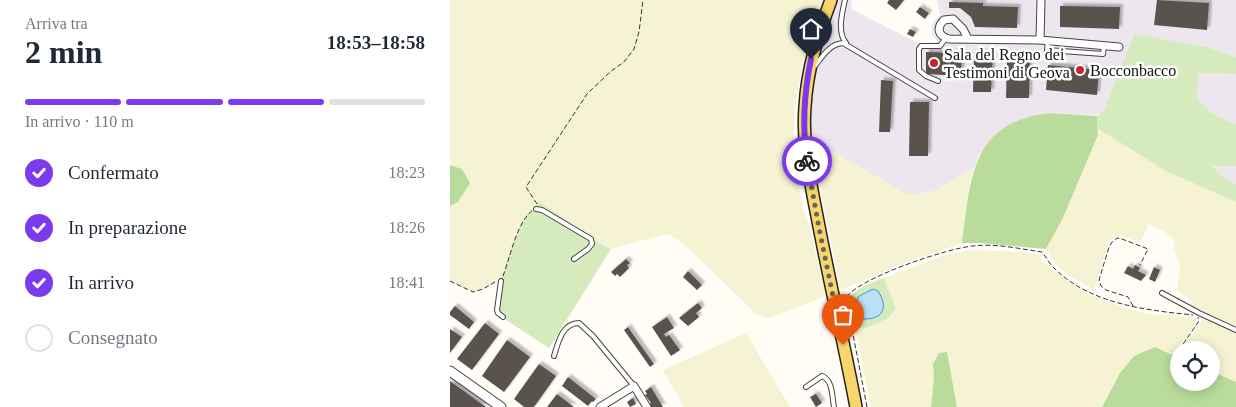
<!DOCTYPE html>
<html lang="it">
<meta charset="utf-8">
<style>
body{margin:0;font-family:Georgia,serif;background:#f6f6f7;color:#1f2937;height:100vh;display:flex;flex-direction:column;font-size:19px;white-space:nowrap}
*{box-sizing:border-box;margin:0}
p{font-size:16px;color:#747a83}
.icon{flex:none;width:28px;height:28px;fill:none;stroke:currentColor;stroke-width:2;stroke-linecap:round;stroke-linejoin:round}
.map{position:relative;flex:1;overflow:hidden}
.sheet{display:flex;flex-direction:column;background:#fff;width:450px}
.sheet>*{flex:none}
.fabs{position:absolute;left:720px;top:341px;display:grid;gap:10px}
.fabs a{display:grid;place-items:center;width:50px;height:50px;border-radius:50%;background:#fff;box-shadow:0 2px 12px #0003;font-size:25px}
.pin{position:absolute;display:grid;place-items:center;width:42px;height:42px;color:#fff;margin:-51px -21px;border-radius:50% 50% 50% 0;rotate:-45deg;box-shadow:0 0 5px #0007}
.pin .icon{rotate:45deg}
.courier{position:absolute;display:grid;place-items:center;width:50px;height:50px;margin:-25px;border:4px solid #7c3aed;border-radius:50%;background:#fff;color:#222;box-shadow:0 1px 6px #0007}
.summary em{font-style:normal;font-weight:700}
.summary div{display:flex;flex-direction:column-reverse}
.summary{display:flex;align-items:center;justify-content:space-between;height:85px;padding:0 25px}
h1{font-size:32px;font-weight:700;line-height:38px}
.bar{display:grid;grid-template-columns:repeat(4,1fr);gap:8px 5px;align-content:center;height:60px;padding:0 25px}
.bar i{height:6px;border-radius:4px;background:#e0e1e3}
.bar .selected{background:#7c3aed}
.bar p{grid-column:span 4}
ol{padding:0 25px;list-style:none}
li{display:flex;align-items:center;gap:15px;height:55px}
li p{margin-inline-start:auto}
li .icon{padding:5px;border-radius:50%;background:#7c3aed;color:#fff;stroke-width:4}
li:last-child{color:#747a83}
li i{width:28px;height:28px;border:2px solid #e0e1e3;border-radius:50%}
main{display:flex;flex:1;min-height:0}
.map>svg:first-child{display:block}
</style>
<main>
<section class="sheet">
<div class="summary"><div><h1>2 min</h1><p>Arriva tra</p></div><em>18:53–18:58</em></div>
<div class="bar"><i class="selected"></i><i class="selected"></i><i class="selected"></i><i></i><p>In arrivo · 110 m</p></div>
<ol>
<li><svg class="icon" aria-label="check" viewBox="0 0 24 24"><path d="M5 12l5 5 9-10"/></svg>Confermato<p>18:23</p></li>
<li><svg class="icon" aria-label="check" viewBox="0 0 24 24"><path d="M5 12l5 5 9-10"/></svg>In preparazione<p>18:26</p></li>
<li><svg class="icon" aria-label="check" viewBox="0 0 24 24"><path d="M5 12l5 5 9-10"/></svg>In arrivo<p>18:41</p></li>
<li><i></i>Consegnato</li>
</ol>
</section>
<div class="map">
<svg width="786" height="407" viewBox="0 0 786 407">
<defs>
<filter id="shadow"><feDropShadow dx="3" dy="-3" stdDeviation="1" flood-color="#0004"/></filter>
</defs>
<rect width="100%" height="100%" fill="#fffdf5"/>
<!-- industrial -->
<g fill="#eee6ef">
<polygon points="385,0 402,0 401,9 470,44 488,42 482,35 482,25 485,20 490,15 487,0 786,0 786,57 754,46 684,34 655,108 649,115 600,113 551,130 529,155 524,168 485,191 465,195 455,193 358,138 362,77"/>
<polygon points="748,73 786,74 786,124 761,113 747,100"/>
<polygon points="760,166 786,166 786,184 775,178"/>
<polygon points="0,371 51,407 0,407"/>
</g>
<!-- farmland -->
<g fill="#f6f3d4">
<polygon points="0,0 374,0 360,36 353,62 344,111 344,136 346,165 352,205 360,228 376,296 319,318 307,315 236,246 219,234 212,235 161,249 154,246 85,199 86,209 76,216 70,229 51,281 25,292 17,290 0,281 0,206 8,202 12,169 0,165"/>
<polygon points="648,129 716,171 786,202 786,326 740,306 742,302 727,290 730,266 723,246 725,241 714,231 699,224 690,243 673,236 666,236 659,241 644,290 617,274 606,265 596,249 612,220 648,135"/>
<polygon points="362,140 455,193 465,195 485,191 524,168 520,180 512,243 449,265 391,290 365,164"/>
<polygon points="521,250 574,252 590,255 592,261 598,266 620,283 640,295 674,308 698,314 742,317 746,319 745,326 722,354 705,347 670,373 652,407 507,407 497,352 483,364 484,377 481,407 421,407 405,326 414,329 446,308 434,278 492,256"/>
<polygon points="754,318 786,332 786,382 761,371 761,350 731,350"/>
<polygon points="296,333 340,407 234,407 213,370"/>
</g>
<!-- green -->
<g fill="#d5ebbd">
<polygon points="684,34 754,46 786,57 786,74 748,73 747,99 761,113 786,124 786,166 761,166 775,178 786,184 786,202 716,171 648,129 647,116 649,115 655,108"/>
<path d="M 87,200 L 154,246 L 161,249 L 99,348 L 50,316 C 40,296 66,236 76,216 L 81,211 L 86,209 Z"/>
<path d="M 434,278 L 446,308 L 438,318 L 414,329 L 405,326 L 398,299 C 406,288 422,282 434,278 Z"/>
</g>
<!-- forest -->
<g fill="#b9dc9c">
<path d="M 600,113 L 647,116 L 648,135 L 612,220 L 596,249 L 530,243 L 512,243 C 521,179 520,122 600,113 Z"/>
<polygon points="0,165 12,169 20,183 8,202 0,206"/>
<polygon points="705,347 729,358 729,382 761,382 761,371 786,382 786,407 652,407 670,373 684,356"/>
<polygon points="497,352 507,407 481,407 484,377 483,364 489,353"/>
</g>
<!-- water -->
<path fill="#b9e0f7" stroke="#3f96cf" d="M 423,289 L 428,291 C 439,308 433,320 412,319 L 409,313 L 406,301 L 409,296 Z"/>
<!-- building -->
<g fill="#5a524d" filter="url(#shadow)">
<polygon points="439,0 454,0 446,10 437,3"/>
<polygon points="707,0 759,3 757,30 704,25"/>
<polygon points="499,2 533,3 533,6 568,7 567,28 525,27 521,17 510,8 499,8"/>
<polygon points="610,6 670,7 669,29 610,27"/>
<polygon points="470,7 479,13 475,19 466,12"/>
<polygon points="460,29 466,32 463,37 457,34"/>
<polygon points="476,52 512,53 511,76 476,74"/>
<polygon points="524,52 543,53 541,92 523,92"/>
<polygon points="557,54 580,54 579,98 556,98"/>
<polygon points="598,65 649,70 647,95 596,90"/>
<polygon points="431,80 443,81 440,132 429,132"/>
<polygon points="460,102 479,102 478,156 459,156"/>
<polygon points="176,259 180,263 177,265 179,268 170,277 167,274 165,276 161,272"/>
<polygon points="685,265 690,268 688,271 696,275 691,281 674,273 678,266 683,269"/>
<polygon points="704,267 710,270 705,282 699,279"/>
<polygon points="238,271 252,285 247,290 233,277"/>
<polygon points="248,303 252,308 246,313 249,317 238,326 229,318"/>
<polygon points="5,306 24,322 19,329 0,315 0,312"/>
<polygon points="217,317 224,328 214,334 216,337 219,335 230,350 221,356 202,327"/>
<polygon points="35,323 49,334 22,370 7,359"/>
<polygon points="178,327 204,364 200,367 174,330"/>
<polygon points="0,329 12,337 0,353"/>
<polygon points="57,340 80,357 54,392 32,376"/>
<polygon points="89,364 106,376 84,407 74,407 64,399"/>
<polygon points="118,377 146,399 143,402 142,401 138,406 112,386"/>
<polygon points="0,381 36,407 0,407"/>
<polygon points="201,387 213,407 201,407 199,404 201,403 195,395 197,394 195,391"/>
<polygon points="107,394 124,407 97,407"/>
<polygon points="366,394 372,403 366,407 360,397"/>
<polygon points="183,398 186,404 180,407 177,402"/>
</g>
<g fill="none" stroke-linecap="round" stroke-linejoin="round">
<defs>
<g id="service">
<path d="M 395,0 C 392,13 387,32 396,43"/>
<polyline points="598,40 597,50 653,54 654,46"/>
<path d="M 365,66 C 372,57 379,44 393,43 L 485,98"/>
<polyline points="488,81 476,76 469,70 469,49 471,46 490,46 496,38"/>
<polyline points="86,209 92,210 141,239 142,244 138,249 124,259"/>
<polyline points="51,281 47,310 48,313 53,317"/>
<polyline points="712,293 749,313 786,330"/>
<path d="M 104,356 C 108,343 112,323 129,323 L 143,336 L 184,386"/>
<path d="M 356,387 L 372,376 C 383,380 382,397 384,407"/>
</g>
<g id="minor">
<path d="M 518,39 L 513,29 L 503,19 L 494,20 C 486,28 488,36 499,39 L 590,40 L 669,47"/>
<polyline points="590,40 591,0"/>
<polyline points="150,407 184,386 197,407"/>
</g>
<polyline id="tertiary" points="0,371 51,407"/>
<path id="primary" d="M 381,0 C 368,35 357,69 355,107 C 352,144 360,180 367,216 C 379,280 394,343 406,407"/>
</defs>
<!-- service casing -->
<use href="#service" stroke="#444" stroke-width="6"/>
<!-- minor casing -->
<use href="#minor" stroke="#444" stroke-width="9"/>
<!-- tertiary casing -->
<use href="#tertiary" stroke="#444" stroke-width="11"/>
<!-- primary casing -->
<use href="#primary" stroke="#222" stroke-width="14"/>
<!-- path -->
<g stroke="#333" stroke-width="1" stroke-dasharray="5 2.5" stroke-linecap="butt">
<polyline points="87,204 76,187 137,94 160,72 174,62 184,49 189,32 193,0"/>
<path d="M 53,276 C 60,258 67,221 83,210"/>
<polyline points="0,281 23,292 33,289 45,282"/>
<polyline points="683,306 678,297 656,290 651,286 649,280 659,247 662,242 667,238 672,239 698,249 690,265"/>
<polyline points="729,350 749,321 748,317"/>
<polyline points="726,355 728,351"/>
<path d="M 417,407 L 396,298 C 408,278 498,248 523,246 C 544,243 571,249 592,252 C 596,257 599,263 603,267 C 639,304 695,310 743,315"/>
</g>
<!-- service -->
<use href="#service" stroke="#fff" stroke-width="4"/>
<!-- minor -->
<use href="#minor" stroke="#fff" stroke-width="7"/>
<!-- tertiary -->
<use href="#tertiary" stroke="#fff" stroke-width="9"/>
<!-- primary -->
<use href="#primary" stroke="#f9d66b" stroke-width="11"/>
</g>
<g fill="none" stroke-linecap="round" stroke-linejoin="round">
<!-- done -->
<polyline stroke="#646461" stroke-width="5" stroke-dasharray="0 9" points="357,161 369,228 393,345"/>
<!-- route -->
<path stroke="#7c3aed" stroke-width="6" d="M 357,161 C 352,127 354,93 361,59"/>
</g>
<!-- markers -->
<g fill="#c4262e" stroke="#fff" stroke-width="2">
<circle cx="484" cy="63" r="5"/>
<circle cx="630" cy="70" r="5"/>
</g>
<g text-anchor="middle" dominant-baseline="central" stroke-width="5" stroke-linejoin="round" paint-order="stroke">
<!-- poi labels -->
<g font-size="16" fill="#111" stroke="#fff" text-anchor="start">
<text x="494" y="54">Sala del Regno dei<tspan x="494" dy="18">Testimoni di Geova</tspan></text>
<text x="640" y="70">Bocconbacco</text>
</g>
</g>
</svg>
<div class="fabs">
<a><svg class="icon" aria-label="locate" viewBox="0 0 24 24"><circle cx="12" cy="12" r="6"/><path d="M12 2v4M12 18v4M2 12h4M18 12h4"/></svg></a>
</div>
<div class="pin" style="left:393px;top:345px;background:#ea580c"><svg class="icon" aria-label="bag" viewBox="0 0 24 24"><path d="M5 8h14l-1 12H6zM9 8a3 3 0 0 1 6 0"/></svg></div>
<div class="pin" style="left:361px;top:59px;background:#1f2937"><svg class="icon" aria-label="home" viewBox="0 0 24 24"><path d="M3 11l9-7 9 7M6 9v11h12V9"/></svg></div>
<div class="courier" style="left:357px;top:161px"><svg class="icon" aria-label="bike" viewBox="0 0 24 24"><circle cx="6" cy="16" r="4"/><circle cx="18" cy="16" r="4"/><path d="M6 16l4-8h5l3 8M10 8l3 8H6M13 5h3"/></svg></div>
</div>
</main>
